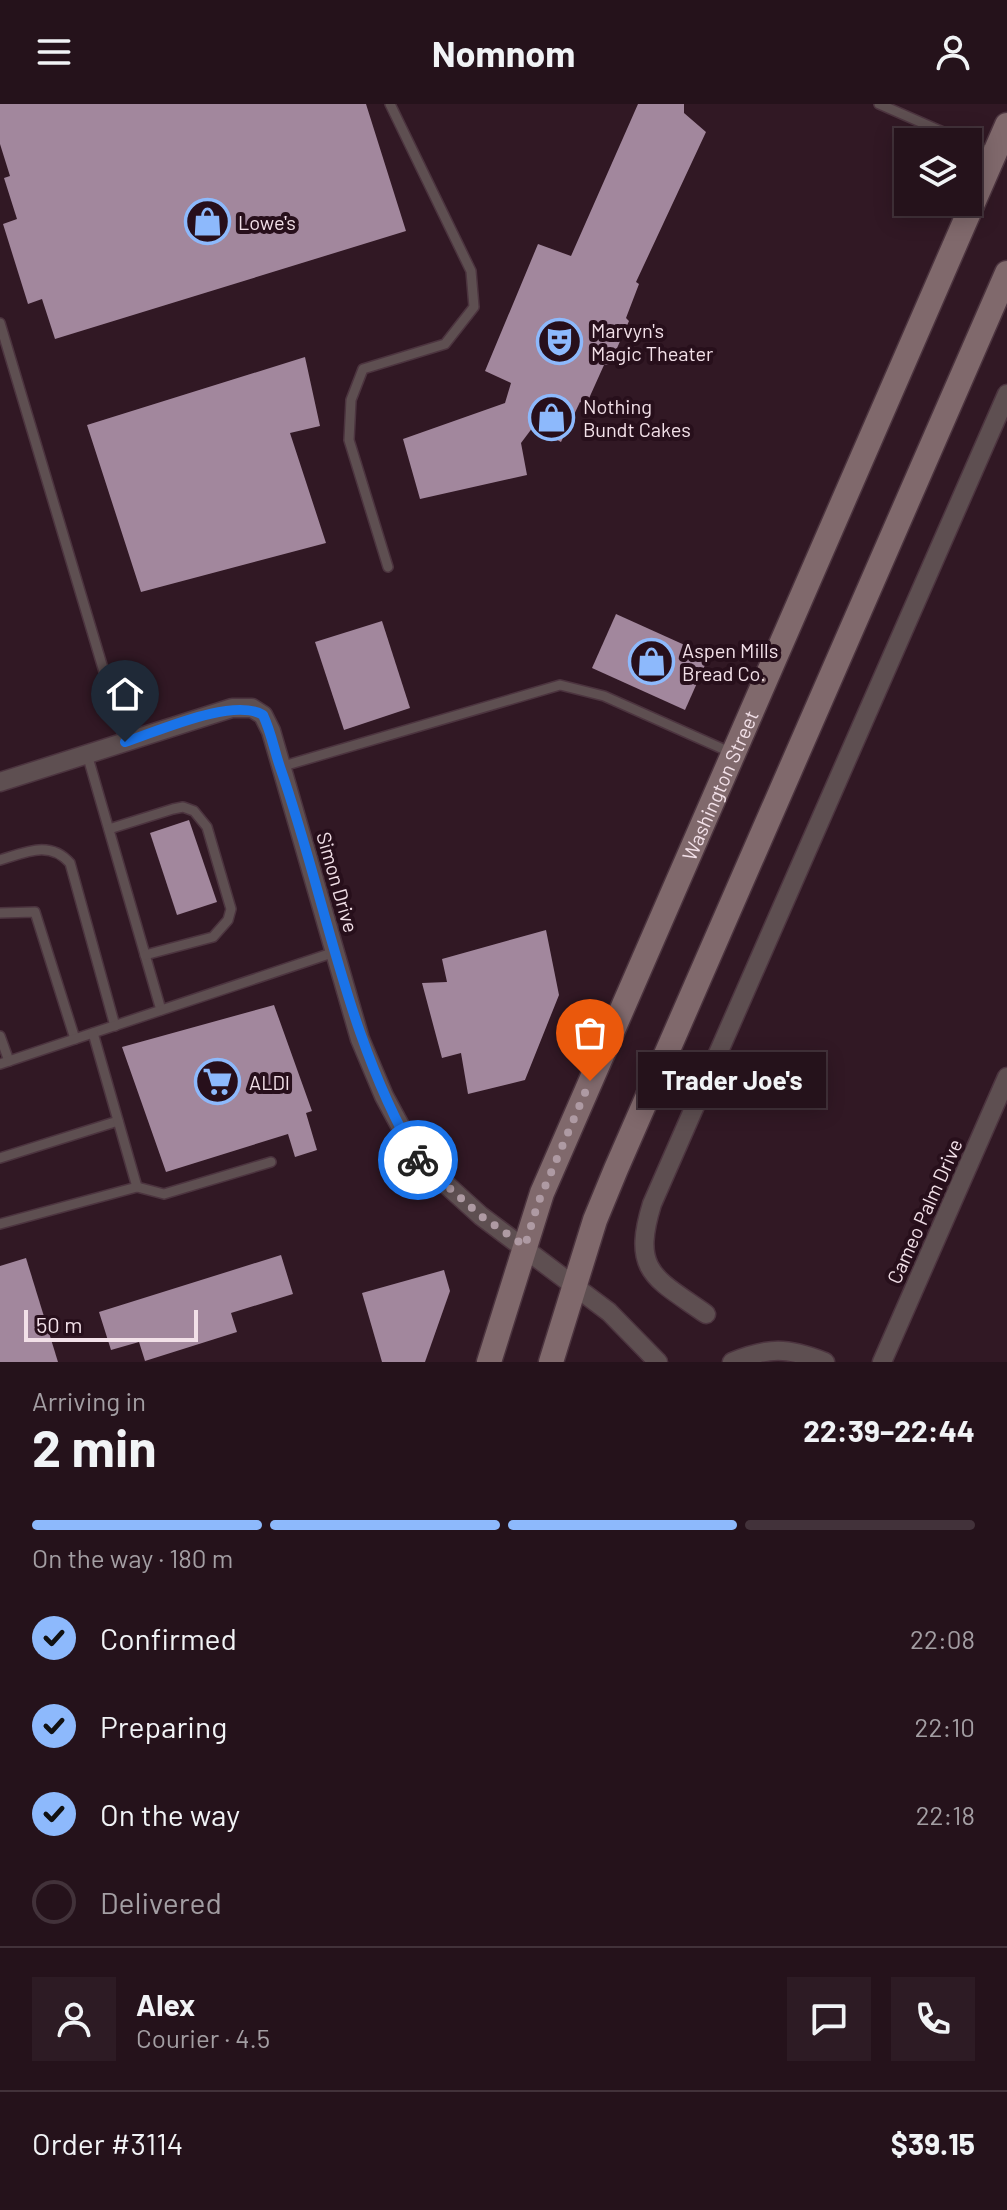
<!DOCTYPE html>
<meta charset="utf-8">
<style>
body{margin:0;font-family:Barlow,sans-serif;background:#2d1b24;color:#f1f3f6;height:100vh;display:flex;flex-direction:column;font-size:30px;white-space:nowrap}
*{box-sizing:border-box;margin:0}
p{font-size:26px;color:#a39ea3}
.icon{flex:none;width:44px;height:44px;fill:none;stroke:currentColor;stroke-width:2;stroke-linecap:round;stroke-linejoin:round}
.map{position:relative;height:1258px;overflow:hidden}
.side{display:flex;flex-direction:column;background:#25121b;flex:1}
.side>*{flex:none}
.fabs{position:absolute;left:894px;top:24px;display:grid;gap:16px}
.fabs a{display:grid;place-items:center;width:88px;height:88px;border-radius:0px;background:#25121b;box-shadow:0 4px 20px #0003,0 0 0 2px #42323a;font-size:40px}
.scale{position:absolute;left:24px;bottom:20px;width:174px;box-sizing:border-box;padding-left:8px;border:4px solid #f2e0e8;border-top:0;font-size:22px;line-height:28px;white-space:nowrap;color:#f2e0e8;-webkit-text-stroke:6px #270f1b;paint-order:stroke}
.pin{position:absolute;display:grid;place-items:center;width:68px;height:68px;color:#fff;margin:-82px -34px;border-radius:50% 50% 50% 0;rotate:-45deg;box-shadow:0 0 8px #0007}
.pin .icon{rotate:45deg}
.courier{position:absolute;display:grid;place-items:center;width:80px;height:80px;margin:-40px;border:6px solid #1a73e8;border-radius:50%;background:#fff;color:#222;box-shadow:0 2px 10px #0007}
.bubble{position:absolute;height:56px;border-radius:0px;background:#25121b;box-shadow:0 4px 20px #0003,0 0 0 2px #42323a;font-size:26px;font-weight:700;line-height:56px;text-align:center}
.overview em{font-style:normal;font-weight:700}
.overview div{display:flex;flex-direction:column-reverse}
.overview{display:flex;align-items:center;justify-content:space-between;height:136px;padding:0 32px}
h1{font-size:52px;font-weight:700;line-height:60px}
.bar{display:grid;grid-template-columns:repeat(4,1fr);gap:12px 8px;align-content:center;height:96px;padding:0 32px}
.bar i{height:10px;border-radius:6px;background:#42323a}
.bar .active{background:#8db9fc}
.bar p{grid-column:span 4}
.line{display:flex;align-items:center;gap:20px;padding:0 32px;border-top:2px solid #42323a}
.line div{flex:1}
.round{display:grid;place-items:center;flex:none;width:84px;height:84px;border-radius:0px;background:#2d1b24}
ol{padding:0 32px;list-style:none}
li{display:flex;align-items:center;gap:24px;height:88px}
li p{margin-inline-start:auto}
li .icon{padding:8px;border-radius:50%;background:#8db9fc;color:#111;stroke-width:4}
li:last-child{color:#a39ea3}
li i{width:44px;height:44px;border:4px solid #42323a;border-radius:50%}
header{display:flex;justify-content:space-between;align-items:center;height:104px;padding:0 32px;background:#25121b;font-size:36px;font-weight:700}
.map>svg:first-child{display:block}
</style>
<header><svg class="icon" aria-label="menu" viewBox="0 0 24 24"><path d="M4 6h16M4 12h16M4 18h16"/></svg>Nomnom<svg class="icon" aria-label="person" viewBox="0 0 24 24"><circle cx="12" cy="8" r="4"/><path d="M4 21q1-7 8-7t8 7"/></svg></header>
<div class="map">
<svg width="1007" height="1258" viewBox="0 0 1007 1258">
<rect width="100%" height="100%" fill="#311824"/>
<!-- building -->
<g fill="#a2879d">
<polygon points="0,0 366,0 406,127 55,235 42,195 28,200 3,120 17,115 4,74 10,72 0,40"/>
<polygon points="638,0 684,0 684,9 706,28 636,178 639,180 626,214 629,217 610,260 604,261 586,301 580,298 561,338 533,323 521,339 527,371 420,395 403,335 505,299 511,279 485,267 538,140 571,152"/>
<polygon points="305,253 320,322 290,329 326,439 141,488 87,321"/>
<polygon points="616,510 709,552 685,606 592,564"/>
<polygon points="382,517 410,604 344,626 315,538"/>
<polygon points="189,716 217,798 177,811 150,729"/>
<polygon points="546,826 559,891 525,976 468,990 461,949 442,954 422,879 447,878 442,855"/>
<polygon points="274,901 312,1007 306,1009 317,1046 295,1053 288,1030 166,1068 122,943"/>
<polygon points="281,1151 293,1190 231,1209 237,1228 145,1257 139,1238 111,1246 99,1208"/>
<polygon points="26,1154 58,1258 0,1258 0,1162"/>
<polygon points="444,1166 450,1187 425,1258 382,1258 362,1189"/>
</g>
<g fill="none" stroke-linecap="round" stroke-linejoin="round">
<defs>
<g id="service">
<polyline points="879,0 966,38"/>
<polyline points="968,39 994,50"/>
<polyline points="0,219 125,638"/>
<polyline points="388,463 349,336 351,296 363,265 445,240 474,203 471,167 390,0"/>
<polyline points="87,650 161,906"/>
<polyline points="280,663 560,581 604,592 732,649"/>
<polyline points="109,725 173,705 183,703 194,707 207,723 231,805 228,816 213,833 145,851"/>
<path d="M 0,756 C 26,748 50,736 70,759 L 115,922"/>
<polyline points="0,809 35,808 75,935"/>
<polyline points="0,932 9,957"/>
<polyline points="0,960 335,848"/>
<polyline points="0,1054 118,1017"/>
<polyline points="137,1083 164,1090 271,1058"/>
<polyline points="0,1120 137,1083 93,929"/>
</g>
<g id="minor">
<polyline points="0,678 232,604 252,604 263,611 271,627 360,935 384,992 418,1055 481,1112 609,1208 658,1258"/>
<path d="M 706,1210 C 655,1174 631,1168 652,1100 L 1007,290"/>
<path d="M 732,1258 C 769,1243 787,1243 825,1258"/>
<polyline points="882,1258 1007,973"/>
</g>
<g id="secondary">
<path id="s1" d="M 489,1258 L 542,1089 L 1007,21"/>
<polyline points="551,1258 595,1116 616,1065 1007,169"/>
</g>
</defs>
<!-- service casing -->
<use href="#service" stroke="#4c343f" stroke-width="12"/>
<!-- minor casing -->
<use href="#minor" stroke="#4c343f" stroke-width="21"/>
<!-- secondary casing -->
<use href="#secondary" stroke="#4c343f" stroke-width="27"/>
<!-- service -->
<use href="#service" stroke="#5e4f51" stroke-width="9"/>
<!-- minor -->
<use href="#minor" stroke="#5e4f51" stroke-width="18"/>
<!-- secondary -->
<use href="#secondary" stroke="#80696c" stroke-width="24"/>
</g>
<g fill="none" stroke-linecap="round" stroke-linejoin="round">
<!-- done -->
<polyline stroke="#ae9aa3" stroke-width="8" stroke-dasharray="0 14.4" points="418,1056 481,1112 525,1142 538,1099 590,977"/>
<!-- route -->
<path stroke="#1a73e8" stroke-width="10" d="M 125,638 C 159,627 233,593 263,611 C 271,628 274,645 280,663 C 326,794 346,935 418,1056"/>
</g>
<!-- icons -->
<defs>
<symbol id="shop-ring" viewBox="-11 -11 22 22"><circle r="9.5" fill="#270f1b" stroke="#8db9fc" stroke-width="1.5"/><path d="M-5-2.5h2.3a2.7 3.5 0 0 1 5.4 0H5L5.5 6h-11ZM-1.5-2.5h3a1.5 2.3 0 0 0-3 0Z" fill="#8db9fc"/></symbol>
<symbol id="theatre-ring" viewBox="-11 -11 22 22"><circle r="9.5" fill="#270f1b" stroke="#8db9fc" stroke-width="1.5"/><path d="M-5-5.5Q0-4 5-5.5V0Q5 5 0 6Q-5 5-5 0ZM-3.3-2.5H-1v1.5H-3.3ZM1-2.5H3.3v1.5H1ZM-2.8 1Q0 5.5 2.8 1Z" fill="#8db9fc"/></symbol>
<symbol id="supermarket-ring" viewBox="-11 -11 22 22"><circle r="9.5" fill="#270f1b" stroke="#8db9fc" stroke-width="1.5"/><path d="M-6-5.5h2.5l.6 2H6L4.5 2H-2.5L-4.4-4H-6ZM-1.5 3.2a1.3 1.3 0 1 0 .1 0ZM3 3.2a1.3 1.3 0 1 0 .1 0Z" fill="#8db9fc"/></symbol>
</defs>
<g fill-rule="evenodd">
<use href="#shop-ring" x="182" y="92" width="51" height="51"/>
<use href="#theatre-ring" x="534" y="212" width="51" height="51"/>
<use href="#shop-ring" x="526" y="288" width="51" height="51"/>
<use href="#shop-ring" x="626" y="532" width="51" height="51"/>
<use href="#supermarket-ring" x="192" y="952" width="51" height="51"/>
</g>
<g text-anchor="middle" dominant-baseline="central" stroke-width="8" stroke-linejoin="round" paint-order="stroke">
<!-- poi labels -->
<g font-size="20" fill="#f2e0e8" stroke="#270f1b" text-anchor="start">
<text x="238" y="118">Lowe's</text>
<text x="591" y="226">Marvyn's<tspan x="591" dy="23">Magic Theater</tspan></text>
<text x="583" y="302">Nothing<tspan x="583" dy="23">Bundt Cakes</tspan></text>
<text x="682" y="546">Aspen Mills<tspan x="682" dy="23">Bread Co.</tspan></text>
<text x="249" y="978">ALDI</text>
</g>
<!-- street labels -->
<g font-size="20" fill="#f2e0e8" stroke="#270f1b">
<text stroke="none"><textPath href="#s1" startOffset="622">Washington Street</textPath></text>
<text transform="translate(338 778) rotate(74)">Simon Drive</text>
<text transform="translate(924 1107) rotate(-66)">Cameo Palm Drive</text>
</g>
</g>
</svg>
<div class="fabs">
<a><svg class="icon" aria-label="layers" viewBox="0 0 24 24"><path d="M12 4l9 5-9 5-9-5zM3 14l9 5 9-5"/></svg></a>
</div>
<div class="scale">50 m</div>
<div class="pin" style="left:590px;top:977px;background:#ea580c"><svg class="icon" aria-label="bag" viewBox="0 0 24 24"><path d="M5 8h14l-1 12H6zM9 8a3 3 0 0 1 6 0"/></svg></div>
<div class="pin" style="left:125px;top:638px;background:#1f2937"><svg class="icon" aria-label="home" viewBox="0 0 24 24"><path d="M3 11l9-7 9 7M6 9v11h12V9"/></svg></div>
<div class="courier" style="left:418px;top:1056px"><svg class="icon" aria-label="bike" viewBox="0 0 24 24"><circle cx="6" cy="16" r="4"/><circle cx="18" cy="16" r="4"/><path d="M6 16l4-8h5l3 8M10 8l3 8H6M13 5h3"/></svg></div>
<div class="bubble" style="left:638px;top:948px;width:188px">Trader Joe's</div>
</div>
<section class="side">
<div class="overview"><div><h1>2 min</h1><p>Arriving in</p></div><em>22:39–22:44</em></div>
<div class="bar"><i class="active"></i><i class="active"></i><i class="active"></i><i></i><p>On the way · 180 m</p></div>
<ol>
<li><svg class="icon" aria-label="check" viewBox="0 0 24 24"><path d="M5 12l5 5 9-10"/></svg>Confirmed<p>22:08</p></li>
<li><svg class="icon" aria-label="check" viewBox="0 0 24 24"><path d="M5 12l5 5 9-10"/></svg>Preparing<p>22:10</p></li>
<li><svg class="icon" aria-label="check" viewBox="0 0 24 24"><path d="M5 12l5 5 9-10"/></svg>On the way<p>22:18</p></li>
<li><i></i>Delivered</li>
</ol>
<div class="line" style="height:144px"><a class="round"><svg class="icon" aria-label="person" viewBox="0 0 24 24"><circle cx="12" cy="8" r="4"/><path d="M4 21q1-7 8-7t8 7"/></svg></a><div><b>Alex</b><p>Courier · 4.5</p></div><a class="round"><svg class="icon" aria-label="chat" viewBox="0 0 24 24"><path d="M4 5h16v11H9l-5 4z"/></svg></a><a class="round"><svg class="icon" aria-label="phone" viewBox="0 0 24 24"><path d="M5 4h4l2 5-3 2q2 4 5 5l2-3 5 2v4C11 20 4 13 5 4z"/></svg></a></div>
<div class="line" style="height:104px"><div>Order #3114</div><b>$39.15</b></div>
</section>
